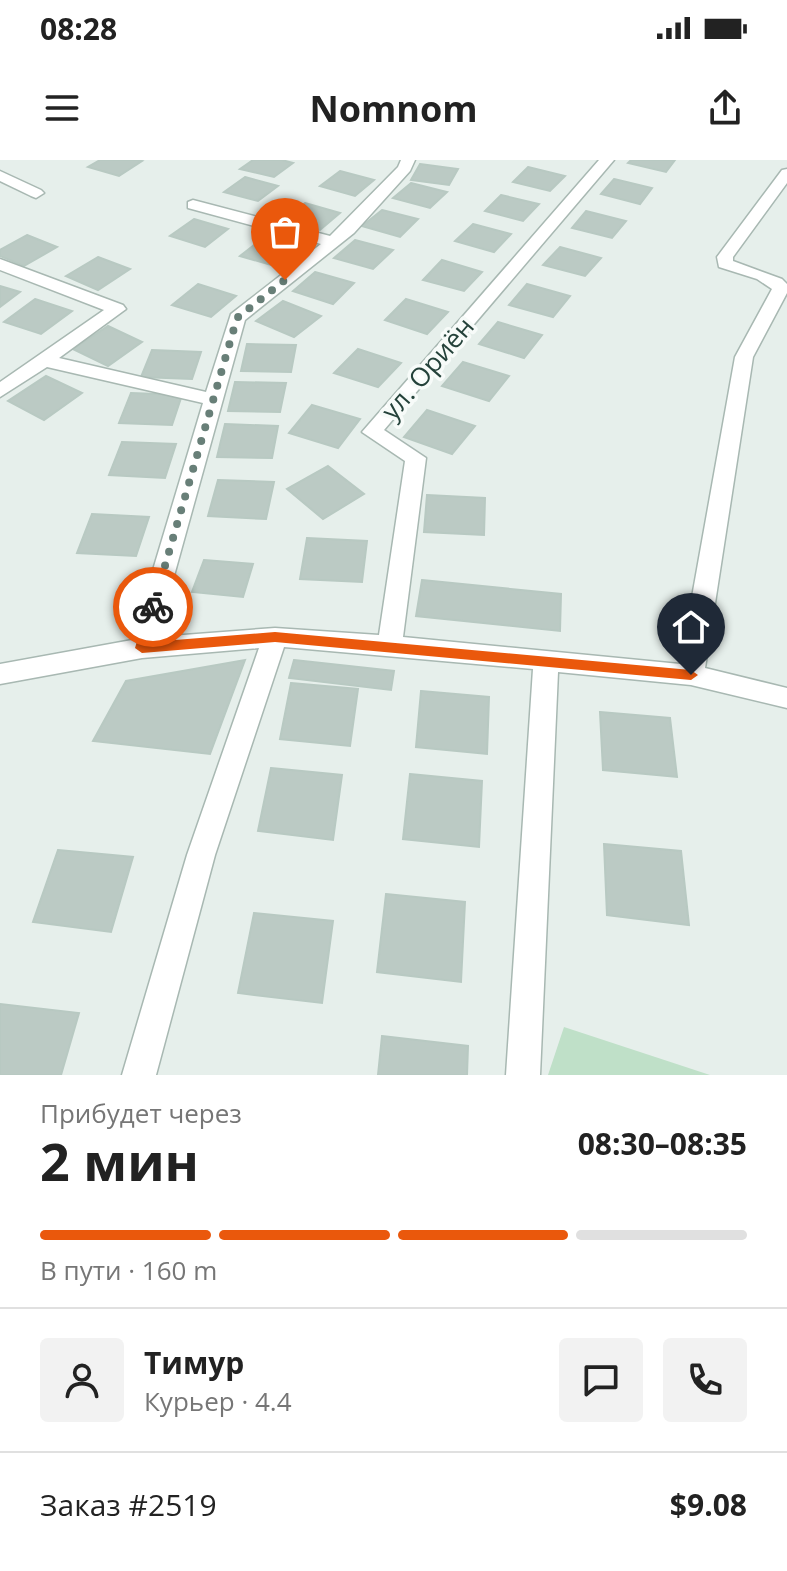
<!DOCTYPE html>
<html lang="ru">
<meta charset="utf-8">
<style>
body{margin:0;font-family:"Open Sans",sans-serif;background:#f2f2f2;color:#222;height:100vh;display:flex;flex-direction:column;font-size:30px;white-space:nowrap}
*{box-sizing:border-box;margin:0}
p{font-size:26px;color:#767676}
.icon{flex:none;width:44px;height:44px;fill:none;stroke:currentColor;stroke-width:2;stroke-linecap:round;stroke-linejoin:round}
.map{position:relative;height:915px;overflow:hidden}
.drawer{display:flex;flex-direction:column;background:#fff;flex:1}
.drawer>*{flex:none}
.pin{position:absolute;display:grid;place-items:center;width:68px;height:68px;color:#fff;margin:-82px -34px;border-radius:50% 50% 50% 0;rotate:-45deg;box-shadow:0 0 8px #0007}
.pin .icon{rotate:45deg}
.courier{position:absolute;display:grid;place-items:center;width:80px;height:80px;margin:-40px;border:6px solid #ea580c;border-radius:50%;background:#fff;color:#222;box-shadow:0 2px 10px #0007}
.headline em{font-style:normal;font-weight:700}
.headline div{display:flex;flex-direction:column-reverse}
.headline{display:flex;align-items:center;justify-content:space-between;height:136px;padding:0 40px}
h1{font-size:52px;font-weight:700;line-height:60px}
.bar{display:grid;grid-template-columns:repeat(4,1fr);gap:12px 8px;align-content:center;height:96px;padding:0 40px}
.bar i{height:10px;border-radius:6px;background:#e0e0e0}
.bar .current{background:#ea580c}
.bar p{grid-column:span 4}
.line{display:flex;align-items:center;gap:20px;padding:0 40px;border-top:2px solid #e0e0e0}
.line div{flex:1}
.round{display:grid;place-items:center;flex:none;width:84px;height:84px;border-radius:8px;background:#f2f2f2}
.status{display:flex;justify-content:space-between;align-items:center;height:56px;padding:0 40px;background:#fff;direction:ltr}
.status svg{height:22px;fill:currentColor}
header{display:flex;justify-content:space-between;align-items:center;height:104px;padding:0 40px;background:#fff;font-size:36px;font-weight:700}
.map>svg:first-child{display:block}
</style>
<div class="status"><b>08:28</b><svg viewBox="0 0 49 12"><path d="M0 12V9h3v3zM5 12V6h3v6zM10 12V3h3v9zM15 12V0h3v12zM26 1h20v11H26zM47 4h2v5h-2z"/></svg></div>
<header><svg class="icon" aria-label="menu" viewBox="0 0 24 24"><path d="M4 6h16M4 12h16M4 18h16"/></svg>Nomnom<svg class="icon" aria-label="share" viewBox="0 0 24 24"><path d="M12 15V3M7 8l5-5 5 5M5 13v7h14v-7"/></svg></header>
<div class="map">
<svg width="787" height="915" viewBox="0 0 787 915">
<rect width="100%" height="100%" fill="#e6efeb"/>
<!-- green -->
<polygon fill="#bfe0c8" points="564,867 710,915 548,915"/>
<!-- building -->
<g fill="#bbcac4" stroke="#b8c9c2" stroke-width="2">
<polygon points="100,0 137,0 142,1 119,16 88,7"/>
<polygon points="253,0 282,0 293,3 274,17 240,9"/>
<polygon points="631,0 675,0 666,12 628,3"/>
<polygon points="420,4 458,9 449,25 411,20"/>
<polygon points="528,7 565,16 550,31 513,22"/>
<polygon points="340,11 374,20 355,36 320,26"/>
<polygon points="245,17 278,26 258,41 224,32"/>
<polygon points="614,19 652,28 640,44 601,34"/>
<polygon points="411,23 447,32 430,48 393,38"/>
<polygon points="501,35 539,44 523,61 485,51"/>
<polygon points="305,43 340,53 320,70 284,60"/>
<polygon points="382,50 418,59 400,77 362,66"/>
<polygon points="586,51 626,61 612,78 572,68"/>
<polygon points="194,59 228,69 205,87 170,76"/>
<polygon points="473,64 511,74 494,92 455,81"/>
<polygon points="27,75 57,87 24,106 0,96 0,90"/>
<polygon points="263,78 300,88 278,107 240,96"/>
<polygon points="355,80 393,90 373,109 334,98"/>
<polygon points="560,87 601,98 585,116 543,105"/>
<polygon points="98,97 130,109 98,130 66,116"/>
<polygon points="442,100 482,112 464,131 423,120"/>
<polygon points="315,112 354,123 333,144 293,131"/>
<polygon points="198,124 236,136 211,157 172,145"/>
<polygon points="527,124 570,136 553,157 509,145"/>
<polygon points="0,126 20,132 0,147"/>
<polygon points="35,139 72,151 41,174 4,162"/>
<polygon points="406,139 448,152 427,174 385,160"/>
<polygon points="283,141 321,156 294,177 256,161"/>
<polygon points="498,162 542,175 524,198 479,184"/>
<polygon points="108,166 142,182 108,206 73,189"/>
<polygon points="247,184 296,185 291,212 241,211"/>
<polygon points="358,189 401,203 378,227 334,213"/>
<polygon points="152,190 201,192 192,219 141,217"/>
<polygon points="463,202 509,216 489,241 442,226"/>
<polygon points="46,216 82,233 44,260 8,241"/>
<polygon points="235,222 286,223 280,252 228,251"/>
<polygon points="131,233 182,235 172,265 119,263"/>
<polygon points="312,245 360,259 338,288 289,273"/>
<polygon points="427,250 475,266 452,294 404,277"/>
<polygon points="225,264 278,266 272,298 217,297"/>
<polygon points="122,282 176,284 165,318 109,315"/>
<polygon points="328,306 364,334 323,359 287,329"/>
<polygon points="218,320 274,322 266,359 208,356"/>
<polygon points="427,335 485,338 484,375 424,372"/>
<polygon points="92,354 149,357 136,396 77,393"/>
<polygon points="307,378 367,381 362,422 300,419"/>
<polygon points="204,400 253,404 243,437 192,432"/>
<polygon points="422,420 561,434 560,471 416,456"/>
<polygon points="245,500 210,594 93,581 126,521"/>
<polygon points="294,500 394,511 391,530 289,518"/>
<polygon points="291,523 358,529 350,586 280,579"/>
<polygon points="421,531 489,537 487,594 416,587"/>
<polygon points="600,552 670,558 677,617 603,610"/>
<polygon points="271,608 342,615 333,680 258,671"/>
<polygon points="410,614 482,621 479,687 403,679"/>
<polygon points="604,684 681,691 689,765 607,755"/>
<polygon points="58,690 133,697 111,772 33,762"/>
<polygon points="386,734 465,742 461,822 377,812"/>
<polygon points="254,753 333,761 322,843 238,833"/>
<polygon points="0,844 79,853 61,915 0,915"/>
<polygon points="382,876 468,886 467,915 378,915"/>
</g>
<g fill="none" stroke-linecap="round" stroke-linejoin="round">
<defs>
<g id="minor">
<polygon points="401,0 415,0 410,11 354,73 245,160 157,477 275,468 379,475 405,301 362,272 599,0 614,0 384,270 426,298 403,477 680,504 735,197 772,129 757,119 719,107 717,97 782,10 787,9 787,23 733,97 733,101 782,119 787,124 787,133 753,197 705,508 787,528 787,548 691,525 558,512 540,915 506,915 533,509 284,487 215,695 156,915 122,915 187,695 259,488 142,498 0,524 0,504 132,480 203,243 47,207 0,237 0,222 104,150 0,110 0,99 123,145 126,149 59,198 206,232 231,154 321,84 188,48 188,42 193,40 330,76 398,7"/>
<polygon points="0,11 41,30 44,33 36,38 31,36 0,21"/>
</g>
</defs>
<!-- minor casing -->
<use href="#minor" stroke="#a8b8b2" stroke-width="3"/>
<!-- minor -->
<use href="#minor" fill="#fff" fill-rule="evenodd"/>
</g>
<!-- route -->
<polygon fill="#ea580c" points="153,442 160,447 150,482 275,472 691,510 698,515 691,520 275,482 142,493 135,488 147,447"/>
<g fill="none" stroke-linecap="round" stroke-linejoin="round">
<!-- done -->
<polyline stroke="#687f78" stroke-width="8" stroke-dasharray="0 14.4" points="153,447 237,158 285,120"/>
</g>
<g text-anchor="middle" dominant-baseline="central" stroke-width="7" stroke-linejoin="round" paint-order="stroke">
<!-- street labels -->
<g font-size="26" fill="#24423a" stroke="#f7fbf9">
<text transform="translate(427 208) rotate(-49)">ул. Ориён</text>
</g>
</g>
</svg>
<div class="pin" style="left:285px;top:120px;background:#ea580c"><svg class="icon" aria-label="bag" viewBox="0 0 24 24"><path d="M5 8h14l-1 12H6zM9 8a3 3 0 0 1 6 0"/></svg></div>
<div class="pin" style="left:691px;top:515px;background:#1f2937"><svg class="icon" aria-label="home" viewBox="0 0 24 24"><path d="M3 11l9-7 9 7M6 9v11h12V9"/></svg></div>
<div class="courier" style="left:153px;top:447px"><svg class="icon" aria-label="bike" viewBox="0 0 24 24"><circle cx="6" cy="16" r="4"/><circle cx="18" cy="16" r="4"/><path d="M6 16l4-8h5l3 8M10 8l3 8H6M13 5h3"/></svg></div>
</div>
<section class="drawer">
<div class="headline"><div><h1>2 мин</h1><p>Прибудет через</p></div><em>08:30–08:35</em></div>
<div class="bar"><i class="current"></i><i class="current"></i><i class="current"></i><i></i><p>В пути · 160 m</p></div>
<div class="line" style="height:144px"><a class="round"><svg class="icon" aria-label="person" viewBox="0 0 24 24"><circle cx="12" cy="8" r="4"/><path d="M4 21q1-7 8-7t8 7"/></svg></a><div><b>Тимур</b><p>Курьер · 4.4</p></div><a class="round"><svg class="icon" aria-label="chat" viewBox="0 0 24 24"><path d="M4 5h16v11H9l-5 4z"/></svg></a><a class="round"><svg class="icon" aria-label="phone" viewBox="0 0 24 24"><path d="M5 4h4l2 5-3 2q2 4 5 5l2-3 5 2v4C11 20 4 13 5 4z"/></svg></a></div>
<div class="line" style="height:104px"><div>Заказ #2519</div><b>$9.08</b></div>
</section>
